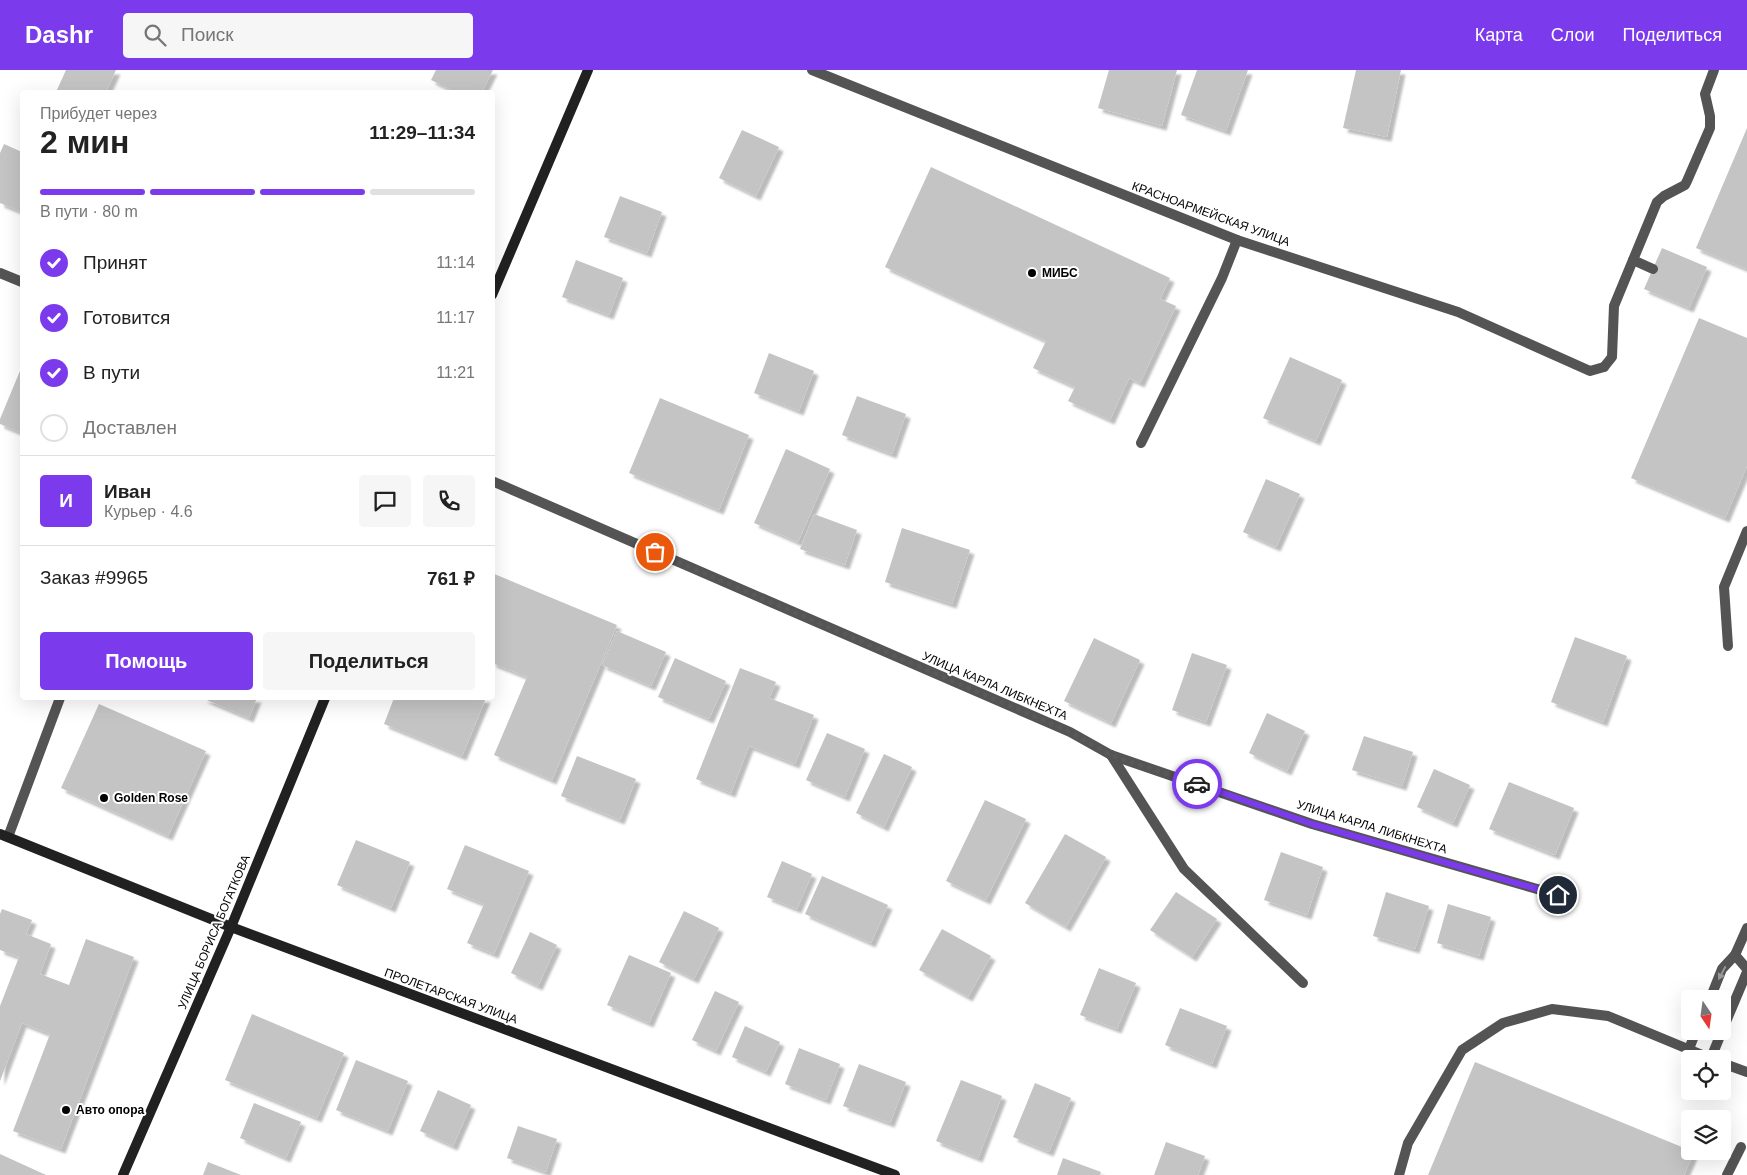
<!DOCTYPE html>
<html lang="ru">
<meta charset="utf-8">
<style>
body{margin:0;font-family:Arial,sans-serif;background:#f6f6f6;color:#222;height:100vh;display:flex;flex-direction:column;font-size:19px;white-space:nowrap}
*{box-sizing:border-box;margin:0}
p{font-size:16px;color:#767676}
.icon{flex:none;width:28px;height:28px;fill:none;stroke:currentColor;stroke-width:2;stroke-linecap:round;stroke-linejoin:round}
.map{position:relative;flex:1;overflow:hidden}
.details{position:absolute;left:20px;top:20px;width:475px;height:610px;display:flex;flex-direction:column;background:#fff;border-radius:5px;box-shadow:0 5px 20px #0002}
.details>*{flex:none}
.needle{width:32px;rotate:167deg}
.fabs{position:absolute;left:1681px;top:920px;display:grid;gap:10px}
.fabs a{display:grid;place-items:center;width:50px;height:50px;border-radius:5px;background:#fff;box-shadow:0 5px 20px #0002;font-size:25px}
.pin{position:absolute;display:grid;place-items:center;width:42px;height:42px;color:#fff;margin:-21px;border:2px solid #fff;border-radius:50%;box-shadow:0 1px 5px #0007}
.courier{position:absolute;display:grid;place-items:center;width:50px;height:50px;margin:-25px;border:4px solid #7c3aed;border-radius:50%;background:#fff;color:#222;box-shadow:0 1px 6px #0007}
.head em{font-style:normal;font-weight:700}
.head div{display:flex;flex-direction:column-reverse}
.head{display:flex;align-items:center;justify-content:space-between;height:85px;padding:0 20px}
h1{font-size:32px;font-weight:700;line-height:38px}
.bar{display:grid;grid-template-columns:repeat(4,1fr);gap:8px 5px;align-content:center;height:60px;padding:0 20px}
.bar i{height:6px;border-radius:4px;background:#e0e0e0}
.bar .selected{background:#7c3aed}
.bar p{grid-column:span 4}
.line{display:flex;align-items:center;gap:12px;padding:0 20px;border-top:1px solid #e0e0e0}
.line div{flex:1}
.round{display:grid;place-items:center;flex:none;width:52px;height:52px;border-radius:5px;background:#f6f6f6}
ol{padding:0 20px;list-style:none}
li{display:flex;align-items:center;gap:15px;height:55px}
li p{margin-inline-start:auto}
li .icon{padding:5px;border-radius:50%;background:#7c3aed;color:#fff;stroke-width:4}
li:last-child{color:#767676}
li i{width:28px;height:28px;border:2px solid #e0e0e0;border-radius:50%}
.button{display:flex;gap:10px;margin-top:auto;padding:10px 20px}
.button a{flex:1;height:58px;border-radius:5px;background:#7c3aed;color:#fff;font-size:20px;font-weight:700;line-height:58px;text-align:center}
.button a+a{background:#f6f6f6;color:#222}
header{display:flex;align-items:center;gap:30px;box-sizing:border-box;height:70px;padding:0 25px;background:#7c3aed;color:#fff}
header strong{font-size:24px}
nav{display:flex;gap:28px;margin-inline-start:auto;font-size:18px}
.search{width:350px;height:45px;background:#f6f6f6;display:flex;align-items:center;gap:12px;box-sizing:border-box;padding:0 18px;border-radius:5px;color:#767676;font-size:19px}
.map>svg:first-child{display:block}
</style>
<header>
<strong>Dashr</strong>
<div class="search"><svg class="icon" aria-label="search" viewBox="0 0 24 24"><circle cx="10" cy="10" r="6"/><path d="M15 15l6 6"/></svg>Поиск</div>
<nav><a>Карта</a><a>Слои</a><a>Поделиться</a></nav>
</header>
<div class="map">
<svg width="1747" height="1105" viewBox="0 0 1747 1105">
<defs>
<filter id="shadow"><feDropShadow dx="4.5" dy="4.5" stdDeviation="1" flood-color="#0004"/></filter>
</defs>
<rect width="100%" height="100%" fill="#fff"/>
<!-- building -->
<g fill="#c4c4c4" filter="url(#shadow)">
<polygon points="66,0 116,0 106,22 56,22"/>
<polygon points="436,0 493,0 482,22 456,22 431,10"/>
<polygon points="1109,0 1177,0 1162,56 1098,38"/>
<polygon points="1197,0 1248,0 1226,61 1181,45"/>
<polygon points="1356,0 1401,0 1387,67 1343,58"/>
<polygon points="1747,58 1747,199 1696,178"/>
<polygon points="742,60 779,77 756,126 719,108"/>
<polygon points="4,74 22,82 22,142 0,133 0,83"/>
<polygon points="931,97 1170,208 1160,229 1176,236 1140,313 1129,308 1110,350 1068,331 1075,317 1033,298 1046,271 885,197"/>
<polygon points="620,126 662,142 647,183 604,167"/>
<polygon points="1662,178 1707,197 1689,238 1644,219"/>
<polygon points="576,190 623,208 609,245 562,227"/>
<polygon points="1699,248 1747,268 1747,396 1725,448 1631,408"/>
<polygon points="769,283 814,301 799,341 754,323"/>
<polygon points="1290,287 1342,310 1316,371 1263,348"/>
<polygon points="22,296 22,363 0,354 0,349"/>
<polygon points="857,326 906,344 892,384 842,365"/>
<polygon points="660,328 749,365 719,440 629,403"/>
<polygon points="786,379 830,399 798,472 754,453"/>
<polygon points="1266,409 1300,424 1276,477 1243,462"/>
<polygon points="814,444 857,460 845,495 800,479"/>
<polygon points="902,458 970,480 952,534 885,512"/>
<polygon points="492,503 617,555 552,710 494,685 527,607 492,593"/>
<polygon points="617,561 666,582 651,616 602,595"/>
<polygon points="1575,567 1627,586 1603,652 1551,632"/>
<polygon points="1094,568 1140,590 1111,653 1064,631"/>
<polygon points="1192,583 1227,595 1206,652 1172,640"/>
<polygon points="675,588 726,611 709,649 658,627"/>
<polygon points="740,598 776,612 769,628 814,645 795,694 749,676 731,723 696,709"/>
<polygon points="202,628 257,628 249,648"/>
<polygon points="394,628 486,628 462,686 384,654"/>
<polygon points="99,634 206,681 168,766 61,718"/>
<polygon points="1267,643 1305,661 1287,701 1249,683"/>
<polygon points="827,663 865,679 845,727 806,710"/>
<polygon points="1364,666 1413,682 1402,716 1352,700"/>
<polygon points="884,684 912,697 884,757 856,743"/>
<polygon points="577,686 636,709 620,750 561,726"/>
<polygon points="1434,699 1470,715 1453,753 1417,737"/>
<polygon points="1509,712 1574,738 1555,785 1489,759"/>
<polygon points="985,730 1026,749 986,830 946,811"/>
<polygon points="1065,764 1106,787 1066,857 1025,833"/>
<polygon points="356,770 410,792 391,838 337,815"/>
<polygon points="465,775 529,801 494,884 467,873 484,834 447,819"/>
<polygon points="1281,782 1323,797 1307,845 1264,830"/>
<polygon points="782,791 812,804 797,839 767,827"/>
<polygon points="822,806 888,835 871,873 805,844"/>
<polygon points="1176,822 1217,849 1192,887 1150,860"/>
<polygon points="1386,822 1429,836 1415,879 1373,866"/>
<polygon points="1448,834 1491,847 1479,886 1437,873"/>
<polygon points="2,839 32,850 26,864 51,874 40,904 69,915 86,869 134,887 61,1079 13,1061 50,964 22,953 0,1011 0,936 19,887 0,880 0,844"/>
<polygon points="684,841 719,858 694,909 659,892"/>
<polygon points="942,859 991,886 968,927 919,900"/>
<polygon points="530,862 557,875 538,916 511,903"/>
<polygon points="629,885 671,903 649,953 607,935"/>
<polygon points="1099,898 1136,913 1117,959 1080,945"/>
<polygon points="715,921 739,932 716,981 692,970"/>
<polygon points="1180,938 1227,956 1212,994 1165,975"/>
<polygon points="252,944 344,983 317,1048 225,1010"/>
<polygon points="745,956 780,972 766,1002 732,987"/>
<polygon points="799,978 840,994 826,1030 785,1014"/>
<polygon points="356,990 408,1011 388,1061 336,1040"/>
<polygon points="1475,992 1694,1082 1684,1105 1428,1105"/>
<polygon points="859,994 906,1012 890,1053 843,1036"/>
<polygon points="961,1010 1002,1026 978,1088 936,1071"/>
<polygon points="1035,1013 1071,1028 1049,1082 1013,1067"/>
<polygon points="438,1020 471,1035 453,1076 420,1061"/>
<polygon points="254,1033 301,1052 286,1088 240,1068"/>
<polygon points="518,1056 557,1069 546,1102 507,1088"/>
<polygon points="1166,1072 1205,1086 1198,1105 1154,1105"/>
<polygon points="0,1084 46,1105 0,1105"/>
<polygon points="1063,1088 1101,1102 1100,1105 1057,1105"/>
<polygon points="208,1092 241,1105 203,1105"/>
</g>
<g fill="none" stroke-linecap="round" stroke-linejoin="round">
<!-- lane -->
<g stroke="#545454" stroke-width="10">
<polyline points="1633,190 1653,199"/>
<polyline points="1604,297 1612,287 1614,236 1657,132 1664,126 1685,115 1687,111 1710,58 1710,46 1705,24 1714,0"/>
<polyline points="1141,373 1222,208 1237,170"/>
<polyline points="1728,576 1724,517 1747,461"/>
<polyline points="1111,685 1184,799 1303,913"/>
<polyline points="8,767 60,628"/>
<polyline points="1747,858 1735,885 1747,899"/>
<polyline points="1710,929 1722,899 1735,885"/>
<polyline points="1722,961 1747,902"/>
<polyline points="1689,979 1696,961"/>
<polyline points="1711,988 1722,961"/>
<polyline points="1727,1105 1741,1077"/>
</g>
<!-- street -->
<g stroke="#545454" stroke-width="10">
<polyline points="812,0 1237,170 1458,242 1590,301 1604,297"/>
<polyline points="0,203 22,212"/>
<polyline points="492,411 1070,662 1111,685 1312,754 1558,825"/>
<polyline points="1722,993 1747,1002"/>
<polyline points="1399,1105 1408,1073 1462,980 1503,953 1552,939 1608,946 1712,989"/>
</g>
<!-- secondary -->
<g stroke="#212121" stroke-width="10">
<polyline points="492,225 588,0"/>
<polyline points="0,764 231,857 895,1105"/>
<polyline points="123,1105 231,857 325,628"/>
</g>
</g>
<!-- one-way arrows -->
<defs><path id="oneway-solid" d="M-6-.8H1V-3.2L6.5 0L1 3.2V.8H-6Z" transform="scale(1.25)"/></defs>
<use fill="#989898" href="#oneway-solid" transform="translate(1722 903) rotate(118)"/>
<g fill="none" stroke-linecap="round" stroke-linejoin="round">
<!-- done -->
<polyline stroke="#595959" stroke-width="5" stroke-dasharray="0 9" points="655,482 1070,662 1110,685 1197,714"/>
<!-- route -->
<polyline stroke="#7c3aed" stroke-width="6" points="1197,714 1312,754 1558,825"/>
</g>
<!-- markers -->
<g fill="#000" stroke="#fff" stroke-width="2">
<circle cx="1032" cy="203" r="5"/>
<circle cx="104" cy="728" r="5"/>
<circle cx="66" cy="1040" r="5"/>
</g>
<g text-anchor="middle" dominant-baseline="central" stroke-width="4" stroke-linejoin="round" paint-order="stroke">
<!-- street labels -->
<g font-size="12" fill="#000" stroke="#fff">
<text transform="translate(1211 144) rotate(20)">КРАСНОАРМЕЙСКАЯ УЛИЦА</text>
<text transform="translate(995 616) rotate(23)">УЛИЦА КАРЛА ЛИБКНЕХТА</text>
<text transform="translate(1372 757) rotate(17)">УЛИЦА КАРЛА ЛИБКНЕХТА</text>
<text transform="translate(214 862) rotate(-67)">УЛИЦА БОРИСА БОГАТКОВА</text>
<text transform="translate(451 926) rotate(20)">ПРОЛЕТАРСКАЯ УЛИЦА</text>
</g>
<!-- poi labels -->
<g font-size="12" font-weight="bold" fill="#000" stroke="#fff" text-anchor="start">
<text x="1042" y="203">МИБС</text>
<text x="114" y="728">Golden Rose</text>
<text x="76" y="1040">Авто опора</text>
</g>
</g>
</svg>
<div class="fabs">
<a><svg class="needle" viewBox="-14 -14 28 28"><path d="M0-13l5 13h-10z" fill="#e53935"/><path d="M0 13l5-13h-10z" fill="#767676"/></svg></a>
<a><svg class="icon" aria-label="locate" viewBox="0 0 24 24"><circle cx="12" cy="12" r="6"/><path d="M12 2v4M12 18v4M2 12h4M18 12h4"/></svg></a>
<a><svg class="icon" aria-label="layers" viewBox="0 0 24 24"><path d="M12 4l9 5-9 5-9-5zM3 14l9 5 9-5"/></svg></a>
</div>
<div class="pin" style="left:655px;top:482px;background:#ea580c"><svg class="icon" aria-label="bag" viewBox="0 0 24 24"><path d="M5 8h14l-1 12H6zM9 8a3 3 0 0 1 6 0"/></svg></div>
<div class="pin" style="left:1558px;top:825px;background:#1f2937"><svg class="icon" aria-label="home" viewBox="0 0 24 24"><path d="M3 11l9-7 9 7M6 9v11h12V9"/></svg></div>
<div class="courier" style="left:1197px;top:714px"><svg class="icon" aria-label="car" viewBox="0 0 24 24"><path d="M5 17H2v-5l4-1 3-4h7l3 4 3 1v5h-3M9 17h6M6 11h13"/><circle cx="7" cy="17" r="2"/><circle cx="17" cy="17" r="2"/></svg></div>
<section class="details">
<div class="head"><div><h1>2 мин</h1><p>Прибудет через</p></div><em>11:29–11:34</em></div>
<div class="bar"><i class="selected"></i><i class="selected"></i><i class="selected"></i><i></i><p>В пути · 80 m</p></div>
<ol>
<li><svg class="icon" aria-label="check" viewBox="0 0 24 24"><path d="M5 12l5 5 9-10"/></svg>Принят<p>11:14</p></li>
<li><svg class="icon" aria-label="check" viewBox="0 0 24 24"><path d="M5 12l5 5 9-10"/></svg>Готовится<p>11:17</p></li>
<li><svg class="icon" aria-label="check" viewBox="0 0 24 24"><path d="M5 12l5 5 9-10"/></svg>В пути<p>11:21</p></li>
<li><i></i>Доставлен</li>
</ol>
<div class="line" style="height:90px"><b class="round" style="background:#7c3aed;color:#fff">И</b><div><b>Иван</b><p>Курьер · 4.6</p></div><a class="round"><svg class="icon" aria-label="chat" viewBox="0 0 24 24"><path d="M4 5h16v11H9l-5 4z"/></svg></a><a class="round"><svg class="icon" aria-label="phone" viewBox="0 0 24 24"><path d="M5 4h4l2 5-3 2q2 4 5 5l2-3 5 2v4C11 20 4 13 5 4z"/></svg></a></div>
<div class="line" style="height:65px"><div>Заказ #9965</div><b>761 ₽</b></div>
<div class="button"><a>Помощь</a><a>Поделиться</a></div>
</section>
</div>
